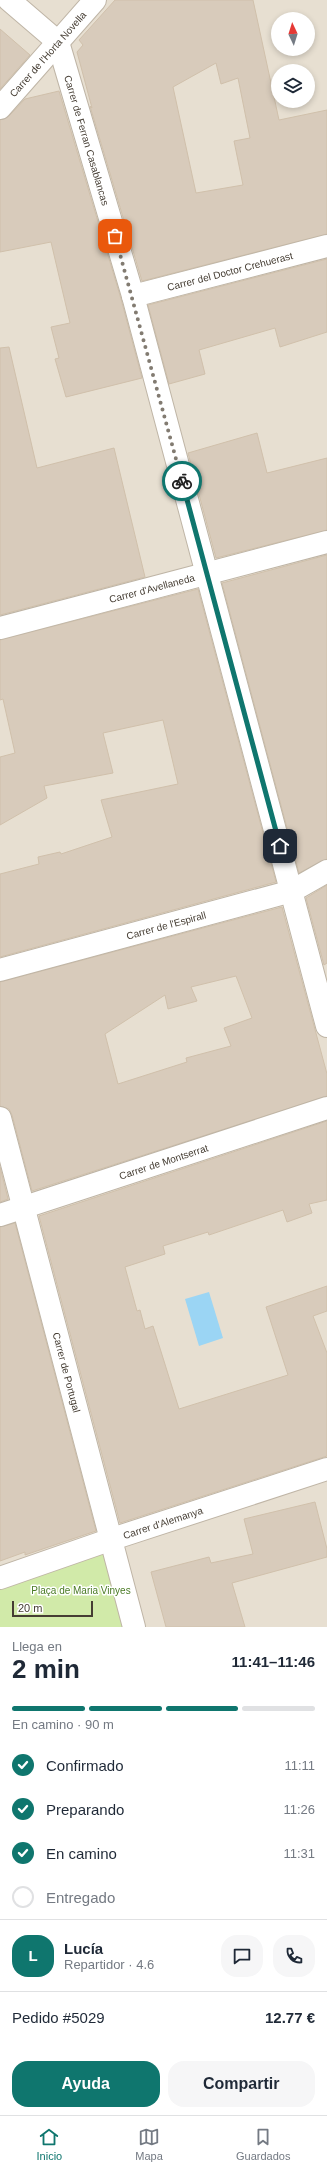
<!DOCTYPE html>
<html lang="es">
<meta charset="utf-8">
<style>
body{margin:0;font-family:Arial,sans-serif;background:#f6f6f7;color:#1f2937;height:100vh;display:flex;flex-direction:column;font-size:15px;white-space:nowrap}
*{box-sizing:border-box;margin:0}
p{font-size:13px;color:#747a83}
.icon{flex:none;width:22px;height:22px;fill:none;stroke:currentColor;stroke-width:2;stroke-linecap:round;stroke-linejoin:round}
.map{position:relative;height:1627px;overflow:hidden}
.side{display:flex;flex-direction:column;background:#fff;flex:1}
.side>*{flex:none}
.needle{width:26px;rotate:356deg}
.buttons{position:absolute;left:271px;top:12px;display:grid;gap:8px}
.buttons a{display:grid;place-items:center;width:44px;height:44px;border-radius:50%;background:#fff;box-shadow:0 2px 6px #0003;font-size:20px}
.scale{position:absolute;left:12px;bottom:10px;width:81px;box-sizing:border-box;padding-left:4px;border:2px solid #453d33;border-top:0;font-size:11px;line-height:14px;white-space:nowrap;color:#453d33;-webkit-text-stroke:3px #fff;paint-order:stroke}
.pin{position:absolute;display:grid;place-items:center;width:34px;height:34px;color:#fff;margin:-17px;border-radius:8px;box-shadow:0 2px 6px #0006}
.courier{position:absolute;display:grid;place-items:center;width:40px;height:40px;margin:-20px;border:3px solid #0f766e;border-radius:50%;background:#fff;color:#222;box-shadow:0 1px 5px #0007}
.overview em{font-style:normal;font-weight:800}
.overview div{display:flex;flex-direction:column-reverse}
.overview{display:flex;align-items:center;justify-content:space-between;height:68px;padding:0 12px}
h1{font-size:26px;font-weight:800;line-height:30px}
.bar{display:grid;grid-template-columns:repeat(4,1fr);gap:6px 4px;align-content:center;height:48px;padding:0 12px}
.bar i{height:5px;border-radius:3px;background:#e0e1e3}
.bar .current{background:#0f766e}
.bar p{grid-column:span 4}
.line{display:flex;align-items:center;gap:10px;padding:0 12px;border-top:1px solid #e0e1e3}
.line div{flex:1}
.round{display:grid;place-items:center;flex:none;width:42px;height:42px;border-radius:16px;background:#f6f6f7}
ol{padding:0 12px;list-style:none}
li{display:flex;align-items:center;gap:12px;height:44px}
li p{margin-inline-start:auto}
li .icon{padding:4px;border-radius:50%;background:#0f766e;color:#fff;stroke-width:4}
li:last-child{color:#747a83}
li i{width:22px;height:22px;border:2px solid #e0e1e3;border-radius:50%}
.primary-button{display:flex;gap:8px;margin-top:auto;padding:8px 12px}
.primary-button a{flex:1;height:46px;border-radius:16px;background:#0f766e;color:#fff;font-size:16px;font-weight:800;line-height:46px;text-align:center}
.primary-button a+a{background:#f6f6f7;color:#1f2937}
.tabs{display:flex;justify-content:space-around;align-items:center;height:56px;border-top:1px solid #e0e1e3;background:#fff;font-size:11px;color:#747a83}
.tabs a{display:grid;justify-items:center;gap:2px}
.tabs .current{color:#0f766e}
.map>svg:first-child{display:block}
</style>
<div class="map">
<svg width="327" height="1627" viewBox="0 0 327 1627">
<rect width="100%" height="100%" fill="#f3ede4"/>
<!-- residential -->
<path fill="#e7dfd1" fill-rule="evenodd" d="M 0,0 L 327,0 L 327,1627 L 0,1627 ZM 278,19 L 308,19 L 308,49 L 278,49 ZM 278,71 L 308,71 L 308,101 L 278,101 Z"/>
<!-- green -->
<polygon fill="#d1eaa9" points="106,1541 130,1627 0,1627 0,1578"/>
<!-- water -->
<polygon fill="#9bd5f4" points="209,1292 223,1338 199,1346 185,1299"/>
<!-- building -->
<g fill="#d8cbbb" stroke="#d0c0ab" fill-rule="evenodd">
<path d="M 115,0 L 253,0 L 279,120 L 327,110 L 327,234 L 142,281 L 90,106 L 92,108 L 77,52 L 83,45 L 79,40 ZM 216,63 L 221,84 L 238,78 L 250,138 L 234,141 L 243,185 L 196,193 L 173,87 Z"/>
<polygon points="0,29 30,55 0,89"/>
<polygon points="59,91 121,299 142,378 66,397 55,359 59,358 51,327 70,323 51,242 0,252 0,120 9,116 25,99"/>
<polygon points="327,259 327,332 280,347 275,328 199,350 205,374 169,384 148,305"/>
<polygon points="9,347 37,468 114,448 145,577 0,615 0,348"/>
<polygon points="257,433 267,473 327,458 327,530 216,558 188,453"/>
<polygon points="327,555 327,859 299,873 222,583"/>
<polygon points="198,589 276,882 0,957 0,874 39,864 38,857 60,852 61,854 112,837 101,800 178,784 163,720 103,733 113,773 44,786 47,798 0,825 0,757 15,753 3,699 0,700 0,640"/>
<polygon points="327,885 327,963 324,965 306,898"/>
<path d="M 282,907 L 327,1074 L 327,1096 L 32,1191 L 12,1115 L 9,1109 L 0,1106 L 0,982 ZM 236,976 L 252,1018 L 224,1028 L 231,1046 L 186,1058 L 187,1062 L 118,1084 L 105,1034 L 165,995 L 168,1009 L 197,1001 L 191,987 Z"/>
<polygon points="327,1121 327,1200 309,1204 312,1213 287,1222 283,1210 209,1235 208,1232 163,1246 165,1254 125,1267 137,1311 140,1310 145,1329 153,1326 179,1409 288,1375 266,1307 327,1286 327,1311 313,1316 327,1353 327,1456 120,1523 39,1216"/>
<polygon points="0,1167 8,1199 0,1202"/>
<polygon points="15,1223 96,1531 25,1555 25,1552 0,1561 0,1227"/>
<polygon points="315,1502 327,1549 327,1557 232,1583 245,1627 166,1627 151,1572 209,1557 211,1563 253,1554 244,1519"/>
</g>
<g fill="none" stroke-linecap="round" stroke-linejoin="round">
<defs>
<g id="minor">
<path id="s1" d="M 9,0 L 58,42 L 133,296 L 327,1026"/>
<path id="s2" d="M 0,108 L 95,0"/>
<path id="s3" d="M 133,296 L 327,246"/>
<path id="s4" d="M 0,628 L 327,542"/>
<path id="s5" d="M 0,970 L 292,891 L 327,871"/>
<path id="s6" d="M 0,1118 L 134,1627"/>
<path id="s7" d="M 0,1215 L 327,1108"/>
<path id="s8" d="M 0,1578 L 112,1539 L 327,1469"/>
</g>
</defs>
<!-- minor casing -->
<use href="#minor" stroke="#bfb5a6" stroke-width="24"/>
<!-- minor -->
<use href="#minor" stroke="#fff" stroke-width="22"/>
</g>
<g fill="none" stroke-linecap="round" stroke-linejoin="round">
<!-- done -->
<polyline stroke="#827b71" stroke-width="4" stroke-dasharray="0 7.2" points="115,236 182,481"/>
<!-- route -->
<polyline stroke="#0f766e" stroke-width="5" points="182,481 280,846"/>
</g>
<g text-anchor="middle" dominant-baseline="central" stroke-width="3" stroke-linejoin="round" paint-order="stroke">
<!-- street labels -->
<g font-size="10" fill="#453d33" stroke="#fff">
<text stroke="none"><textPath href="#s2" startOffset="72">Carrer de l'Horta Novella</textPath></text>
<text stroke="none"><textPath href="#s1" startOffset="167">Carrer de Ferran Casablancas</textPath></text>
<text stroke="none"><textPath href="#s3" startOffset="100">Carrer del Doctor Crehuerast</textPath></text>
<text stroke="none"><textPath href="#s4" startOffset="157">Carrer d'Avellaneda</textPath></text>
<text stroke="none"><textPath href="#s5" startOffset="172">Carrer de l'Espirall</textPath></text>
<text stroke="none"><textPath href="#s7" startOffset="172">Carrer de Montserrat</textPath></text>
<text stroke="none"><textPath href="#s6" startOffset="263">Carrer de Portugal</textPath></text>
<text stroke="none"><textPath href="#s8" startOffset="172">Carrer d'Alemanya</textPath></text>
</g>
<!-- park labels -->
<g font-size="10" fill="#497a24" stroke="#fff">
<text x="81" y="1590">Plaça de Maria Vinyes</text>
</g>
</g>
</svg>
<div class="buttons">
<a><svg class="needle" viewBox="-14 -14 28 28"><path d="M0-13l5 13h-10z" fill="#e53935"/><path d="M0 13l5-13h-10z" fill="#747a83"/></svg></a>
<a><svg class="icon" aria-label="layers" viewBox="0 0 24 24"><path d="M12 4l9 5-9 5-9-5zM3 14l9 5 9-5"/></svg></a>
</div>
<div class="scale">20 m</div>
<div class="pin" style="left:115px;top:236px;background:#ea580c"><svg class="icon" aria-label="bag" viewBox="0 0 24 24"><path d="M5 8h14l-1 12H6zM9 8a3 3 0 0 1 6 0"/></svg></div>
<div class="pin" style="left:280px;top:846px;background:#1f2937"><svg class="icon" aria-label="home" viewBox="0 0 24 24"><path d="M3 11l9-7 9 7M6 9v11h12V9"/></svg></div>
<div class="courier" style="left:182px;top:481px"><svg class="icon" aria-label="bike" viewBox="0 0 24 24"><circle cx="6" cy="16" r="4"/><circle cx="18" cy="16" r="4"/><path d="M6 16l4-8h5l3 8M10 8l3 8H6M13 5h3"/></svg></div>
</div>
<section class="side">
<div class="overview"><div><h1>2 min</h1><p>Llega en</p></div><em>11:41–11:46</em></div>
<div class="bar"><i class="current"></i><i class="current"></i><i class="current"></i><i></i><p>En camino · 90 m</p></div>
<ol>
<li><svg class="icon" aria-label="check" viewBox="0 0 24 24"><path d="M5 12l5 5 9-10"/></svg>Confirmado<p>11:11</p></li>
<li><svg class="icon" aria-label="check" viewBox="0 0 24 24"><path d="M5 12l5 5 9-10"/></svg>Preparando<p>11:26</p></li>
<li><svg class="icon" aria-label="check" viewBox="0 0 24 24"><path d="M5 12l5 5 9-10"/></svg>En camino<p>11:31</p></li>
<li><i></i>Entregado</li>
</ol>
<div class="line" style="height:72px"><b class="round" style="background:#0f766e;color:#fff">L</b><div><b>Lucía</b><p>Repartidor · 4.6</p></div><a class="round"><svg class="icon" aria-label="chat" viewBox="0 0 24 24"><path d="M4 5h16v11H9l-5 4z"/></svg></a><a class="round"><svg class="icon" aria-label="phone" viewBox="0 0 24 24"><path d="M5 4h4l2 5-3 2q2 4 5 5l2-3 5 2v4C11 20 4 13 5 4z"/></svg></a></div>
<div class="line" style="height:52px"><div>Pedido #5029</div><b>12.77 €</b></div>
<div class="primary-button"><a>Ayuda</a><a>Compartir</a></div>
</section>
<nav class="tabs">
<a class="current"><svg class="icon" aria-label="home" viewBox="0 0 24 24"><path d="M3 11l9-7 9 7M6 9v11h12V9"/></svg>Inicio</a>
<a><svg class="icon" aria-label="map" viewBox="0 0 24 24"><path d="M3 6l6-2 6 2 6-2v14l-6 2-6-2-6 2zM9 4v14M15 6v14"/></svg>Mapa</a>
<a><svg class="icon" aria-label="saved" viewBox="0 0 24 24"><path d="M7 4h10v16l-5-4-5 4z"/></svg>Guardados</a>
</nav>
